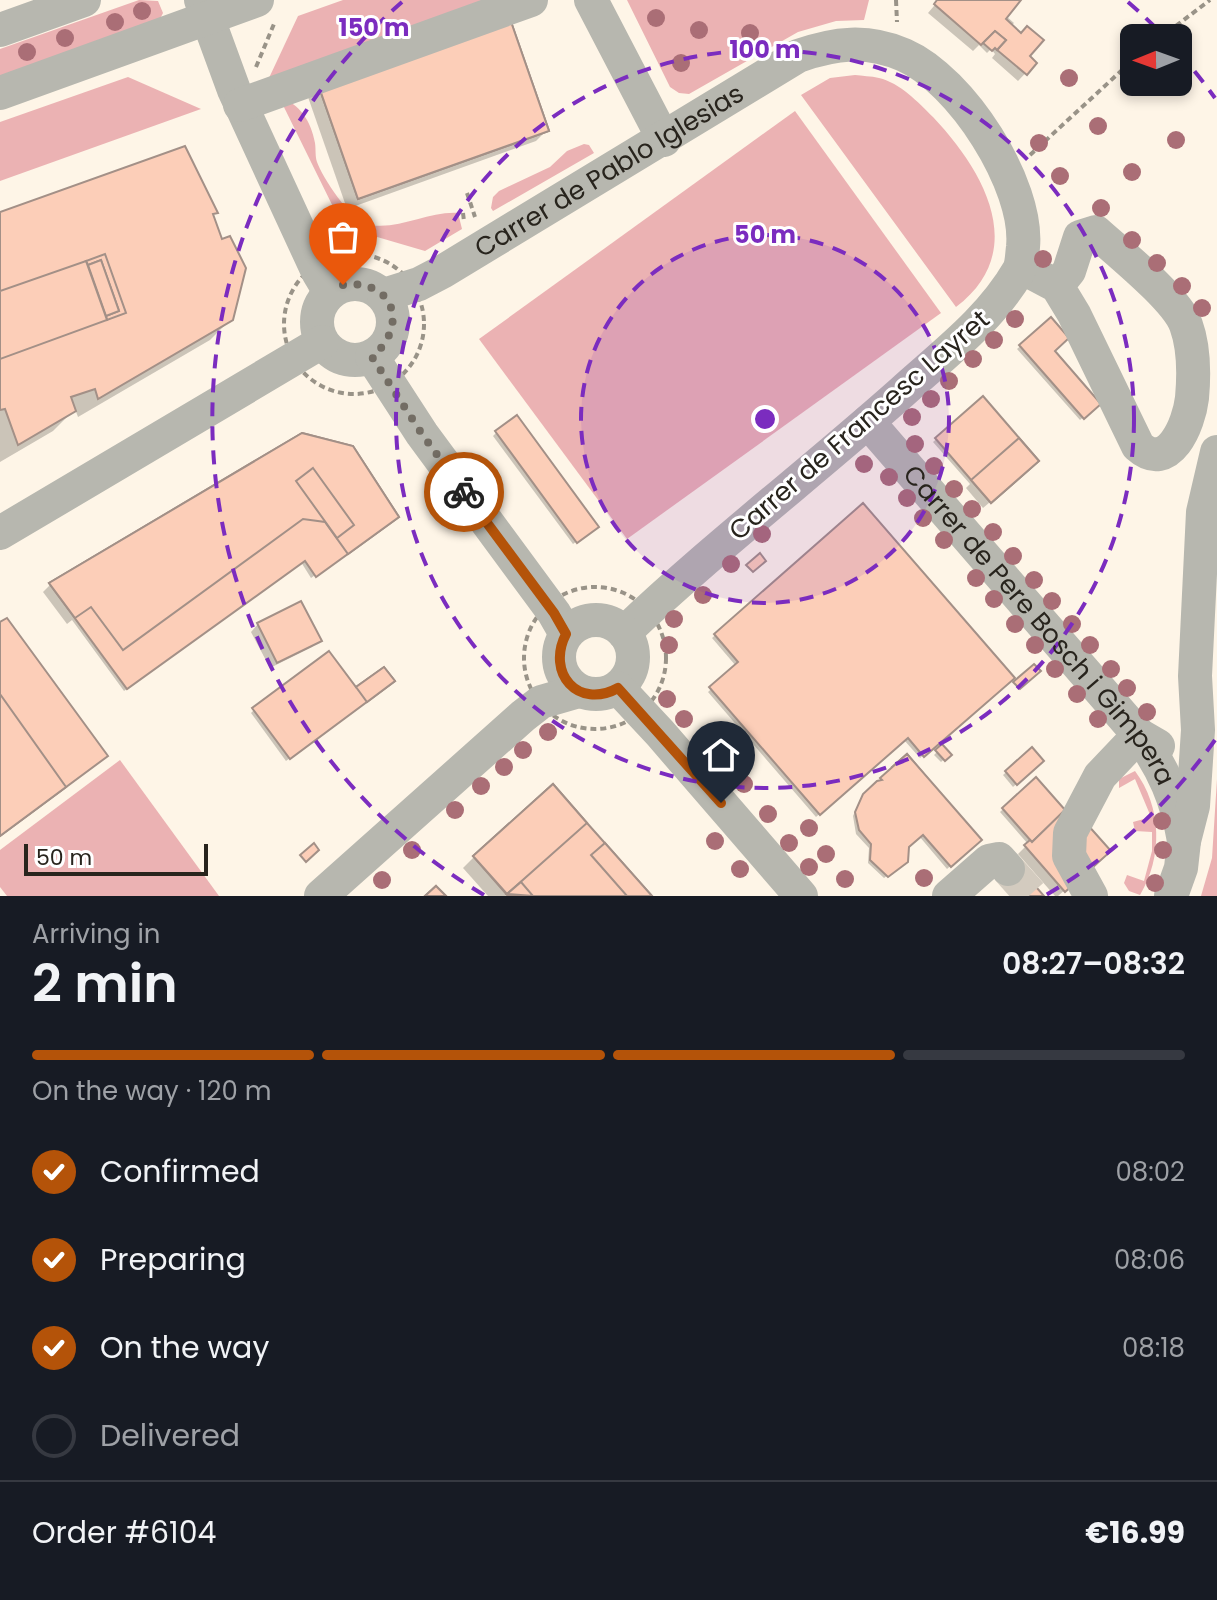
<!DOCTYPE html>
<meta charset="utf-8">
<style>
body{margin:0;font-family:Poppins,sans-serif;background:#20242c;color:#f1f3f6;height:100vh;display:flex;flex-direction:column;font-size:30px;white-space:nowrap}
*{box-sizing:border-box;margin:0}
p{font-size:26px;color:#9ea1a6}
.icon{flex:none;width:44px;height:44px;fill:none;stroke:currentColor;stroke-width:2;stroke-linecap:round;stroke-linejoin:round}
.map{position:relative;height:896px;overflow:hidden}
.panel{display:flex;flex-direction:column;background:#171b24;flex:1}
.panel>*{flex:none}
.needle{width:52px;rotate:269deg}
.buttons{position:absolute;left:1120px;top:24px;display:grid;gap:16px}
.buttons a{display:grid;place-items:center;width:72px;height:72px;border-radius:12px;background:#171b24;box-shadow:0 4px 12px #0003;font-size:40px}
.scale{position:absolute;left:24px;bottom:20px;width:184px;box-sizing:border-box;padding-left:8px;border:4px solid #28241d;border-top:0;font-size:22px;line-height:28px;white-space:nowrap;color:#28241d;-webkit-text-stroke:6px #fff;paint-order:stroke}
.pin{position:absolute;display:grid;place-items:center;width:68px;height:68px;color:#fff;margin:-82px -34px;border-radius:50% 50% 50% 0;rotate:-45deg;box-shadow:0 0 8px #0007}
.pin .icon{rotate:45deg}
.courier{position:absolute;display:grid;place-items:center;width:80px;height:80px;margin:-40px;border:6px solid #b45309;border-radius:50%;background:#fff;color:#222;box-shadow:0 2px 10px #0007}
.head em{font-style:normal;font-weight:600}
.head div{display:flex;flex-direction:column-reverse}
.head{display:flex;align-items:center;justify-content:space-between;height:136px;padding:0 32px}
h1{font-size:52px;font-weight:600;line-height:60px}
.bar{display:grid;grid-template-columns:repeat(4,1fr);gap:12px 8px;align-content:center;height:96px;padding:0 32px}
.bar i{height:10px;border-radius:6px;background:#363941}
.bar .selected{background:#b45309}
.bar p{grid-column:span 4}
.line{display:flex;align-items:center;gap:20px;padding:0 32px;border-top:2px solid #363941}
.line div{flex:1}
ol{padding:0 32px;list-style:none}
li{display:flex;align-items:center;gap:24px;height:88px}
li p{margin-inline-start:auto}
li .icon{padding:8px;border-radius:50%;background:#b45309;color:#fff;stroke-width:4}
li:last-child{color:#9ea1a6}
li i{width:44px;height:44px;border:4px solid #363941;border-radius:50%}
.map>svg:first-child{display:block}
</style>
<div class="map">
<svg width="1217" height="896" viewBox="0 0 1217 896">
<rect width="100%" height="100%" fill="#fef5e7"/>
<!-- green -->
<g fill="#ebb2b3">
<polygon points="139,0 158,1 163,13 160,19 0,78 0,49"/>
<polygon points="343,0 509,0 269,78 298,16"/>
<polygon points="627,0 869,0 864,20 836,21 798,32 689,94 679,93 670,87"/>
<path d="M 855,75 C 862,76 871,76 879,78 C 900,83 918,102 933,117 C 984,171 1030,251 956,307 L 801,95 L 830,78 Z"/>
<polygon points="128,77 201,109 0,181 0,122"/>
<path d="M 279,97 C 300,104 311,121 315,143 C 316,150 315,156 317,162 C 322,177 351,220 366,224 C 396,232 428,211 458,213 L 462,229 L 425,251 L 343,227 Z"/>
<polygon points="795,111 941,313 627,539 479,339"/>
<polygon points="584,144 589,145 594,153 493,211 491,208 493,197 499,191 550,167 567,151"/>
<polygon points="120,760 219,896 7,896 0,887 0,850"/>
<path d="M 1135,771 C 1162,807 1163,857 1140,895 L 1129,891 L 1124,883 L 1127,875 L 1144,881 L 1152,851 L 1152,832 L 1135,831 L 1133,822 L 1151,817 L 1135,779 L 1119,788 L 1119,779 Z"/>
<polygon points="1217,779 1217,896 1201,896 1212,858"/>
</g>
<!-- shadow -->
<g fill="#0003">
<polygon points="939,0 1018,0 1006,16 1014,23 1011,26 1027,56 1035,63 1018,81 992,58 995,54 991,49 987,53 979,45 973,51 928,13"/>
<polygon points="319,86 547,130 536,141 347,209 308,97"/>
<polygon points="216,212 212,216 231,319 210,340 78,417 75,409 53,431 0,462 0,214"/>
<polygon points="1051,320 1052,351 1098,404 1080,420 1017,349"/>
<polygon points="982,399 1030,468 983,508 966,488 970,484 933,442"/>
<polygon points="496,433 594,529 573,544 493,436"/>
<polygon points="863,506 1012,678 920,758 904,740 816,817 708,692 736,666 712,638"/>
<polygon points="397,517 311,578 301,562 124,691 72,620 67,624 43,592 51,584"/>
<polygon points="258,624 319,640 312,647 270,668 251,632"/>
<polygon points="358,707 286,761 251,713 254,710"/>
<polygon points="942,747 949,755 941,762 934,755"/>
<polygon points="1032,750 1042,761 1013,787 1003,775"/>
<polygon points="907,757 979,840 947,869 919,836 907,847 902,865 884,878 868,863 869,848 856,834 853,816 860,800"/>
<polygon points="1036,780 1101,858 1058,896 1055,896 1018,854 1028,844 1000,812"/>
<polygon points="474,857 649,896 488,896 463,868"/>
<polygon points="999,880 1041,896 1013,896"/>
</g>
<!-- building -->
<g fill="#fcceb8" stroke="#a39087" stroke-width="2" fill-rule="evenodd">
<polygon points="937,0 1021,0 1006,19 1021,33 1027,26 1044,40 1030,56 1037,63 1027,75 997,50 1006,40 995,31 981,45 934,4"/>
<path d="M 509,16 L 549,131 L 358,199 L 318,84 ZM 485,62 L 499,104 L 385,144 L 371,102 Z"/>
<polygon points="509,16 549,131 358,199 318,84"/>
<polygon points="995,31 1006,40 997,50 995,48 992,51 983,43"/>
<polygon points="185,146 218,213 213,214 222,239 230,236 246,268 233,320 98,399 95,389 71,397 76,411 18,445 5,409 0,410 0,212"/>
<polygon points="105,254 126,313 107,320 106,316 119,311 101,260 88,265 86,261"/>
<polygon points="101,260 119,311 106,316 88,265"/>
<polygon points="86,261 107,320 0,359 0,291"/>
<polygon points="1051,317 1069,338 1055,351 1101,404 1084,419 1019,345"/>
<polygon points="983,396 1039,461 991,503 935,438"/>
<polygon points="517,415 599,527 577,543 495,431"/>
<polygon points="302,433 353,446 399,517 316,577 305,561 127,689 49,583"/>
<polygon points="302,433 353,446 399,517 348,554 325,522 303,519 123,650 91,607 75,618 49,583"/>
<polygon points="1019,438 1039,461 991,503 971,480"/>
<polygon points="313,468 354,525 337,538 296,481"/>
<polygon points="863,503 1015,678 924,757 908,738 820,815 709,687 738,662 714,634"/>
<polygon points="760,553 766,561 753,572 746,565"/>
<polygon points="301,601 322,641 277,663 257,623"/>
<polygon points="7,618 108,756 0,836 0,622"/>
<polygon points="329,651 356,687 384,667 395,681 290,759 252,708"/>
<polygon points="1034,664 1041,671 1020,689 1013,682"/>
<polygon points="384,667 395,681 367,702 356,687"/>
<polygon points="0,694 66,787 0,836"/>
<polygon points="942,744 952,755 945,761 935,750"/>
<polygon points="1032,747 1044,761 1017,785 1005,771"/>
<polygon points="907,754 929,780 919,788 915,784 903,780 892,767"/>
<polygon points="907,754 982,840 951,867 923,835 909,847 908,862 888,877 870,860 871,844 859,830 855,812 863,794 877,781 882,780 880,778"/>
<polygon points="1036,777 1066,811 1032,842 1002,808"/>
<polygon points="553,784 587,823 652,896 508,896 473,856"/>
<polygon points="553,784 587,823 507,894 473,856"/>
<polygon points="1070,805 1111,851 1065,892 1024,845 1030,840 1032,842"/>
<polygon points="314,843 319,850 306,862 300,855"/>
<polygon points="605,843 652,896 627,896 591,855"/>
<polygon points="1015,863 1044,896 1019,896 1001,876"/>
<polygon points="521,882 533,896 507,894"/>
<polygon points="436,886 446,896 425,896"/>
<polygon points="436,886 446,896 425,896"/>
</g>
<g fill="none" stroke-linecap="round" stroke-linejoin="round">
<!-- minor-tunnel -->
<polyline stroke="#d3cbbf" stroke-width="34" stroke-dasharray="34 17" stroke-linecap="butt" points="1008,869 1032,896"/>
<!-- path -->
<g stroke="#999388" stroke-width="4" stroke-dasharray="6 4" stroke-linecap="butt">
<polyline points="896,0 897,22"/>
<polyline points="1160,38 1210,0"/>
<polyline points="256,67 274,24"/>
<polyline points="1030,155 1134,59"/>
<polyline points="467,193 475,217"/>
<polyline points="463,213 464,221"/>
<circle cx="354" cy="324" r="70"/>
<circle cx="595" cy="658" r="71"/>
</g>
<!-- minor -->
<g stroke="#b7b7af" stroke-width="34">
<polyline points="201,0 234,90 318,272 330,292"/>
<polyline points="591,0 664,140"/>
<polyline points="0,30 84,0"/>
<polyline points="0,93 257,0"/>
<polyline points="240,105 531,0"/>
<path d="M 1021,267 L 1057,286 L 1074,314 L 1138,446 C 1169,474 1189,424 1192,398 C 1194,376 1194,347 1186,325 C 1177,299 1118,252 1096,232 L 1080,237 L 1069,271 L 1057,286"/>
<circle cx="355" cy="322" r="38"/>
<path id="s1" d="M 384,295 L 419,284 L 442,272 L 798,56 C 835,43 867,39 904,55 C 961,80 1029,185 1023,247 C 1022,255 1022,264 1019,270 C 990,320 944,354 902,392 C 811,473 713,548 624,633"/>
<polyline points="372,357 422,434 554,613 566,634"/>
<path id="s2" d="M 868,422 L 1139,735 C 1164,769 1177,800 1184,841"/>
<polyline points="0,533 322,342"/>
<circle cx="596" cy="657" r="37"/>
<polyline points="618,688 660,733 801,896"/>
<polyline points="321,896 523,716 541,702 579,691"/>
<polyline points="949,896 989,861 999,859 1008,869"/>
<polyline points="1091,896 1069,856 1070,833 1100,776 1139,735 1158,746"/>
<polyline points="1171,896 1181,868 1184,841 1193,806 1198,730 1195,676 1203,512 1217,452"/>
</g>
</g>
<!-- trees -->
<g fill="#aa6e76">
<circle cx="142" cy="11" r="9"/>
<circle cx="656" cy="18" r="9"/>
<circle cx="115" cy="22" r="9"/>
<circle cx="699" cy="30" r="9"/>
<circle cx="750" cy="33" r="9"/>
<circle cx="65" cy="38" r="9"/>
<circle cx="27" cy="52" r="9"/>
<circle cx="681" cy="63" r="9"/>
<circle cx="1069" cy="78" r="9"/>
<circle cx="1098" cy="126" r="9"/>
<circle cx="1176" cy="140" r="9"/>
<circle cx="1039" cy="143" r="9"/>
<circle cx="1132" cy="172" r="9"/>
<circle cx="1060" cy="176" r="9"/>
<circle cx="1101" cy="208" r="9"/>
<circle cx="1132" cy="240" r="9"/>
<circle cx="1043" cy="259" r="9"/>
<circle cx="1157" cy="263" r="9"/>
<circle cx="1182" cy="286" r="9"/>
<circle cx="1202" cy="308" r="9"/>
<circle cx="1015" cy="319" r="9"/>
<circle cx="994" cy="340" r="9"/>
<circle cx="973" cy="359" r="9"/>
<circle cx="949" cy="381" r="9"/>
<circle cx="931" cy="399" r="9"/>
<circle cx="912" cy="417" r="9"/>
<circle cx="915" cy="444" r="9"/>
<circle cx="864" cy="464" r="9"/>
<circle cx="934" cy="466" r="9"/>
<circle cx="889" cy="477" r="9"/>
<circle cx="954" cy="489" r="9"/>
<circle cx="907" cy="498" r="9"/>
<circle cx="972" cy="509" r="9"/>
<circle cx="923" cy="518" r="9"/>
<circle cx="993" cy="532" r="9"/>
<circle cx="762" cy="534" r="9"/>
<circle cx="944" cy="540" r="9"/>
<circle cx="1013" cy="556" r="9"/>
<circle cx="731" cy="564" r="9"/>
<circle cx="976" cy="578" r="9"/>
<circle cx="1034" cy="580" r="9"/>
<circle cx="703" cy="595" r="9"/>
<circle cx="994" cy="599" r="9"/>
<circle cx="1052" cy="601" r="9"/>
<circle cx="674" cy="619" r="9"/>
<circle cx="1015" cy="624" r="9"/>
<circle cx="1072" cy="624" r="9"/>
<circle cx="669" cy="645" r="9"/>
<circle cx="1035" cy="645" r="9"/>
<circle cx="1090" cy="645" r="9"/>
<circle cx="1055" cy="669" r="9"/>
<circle cx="1111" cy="669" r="9"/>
<circle cx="1127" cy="688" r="9"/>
<circle cx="1077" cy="694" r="9"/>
<circle cx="667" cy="699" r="9"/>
<circle cx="1147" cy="712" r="9"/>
<circle cx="684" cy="719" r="9"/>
<circle cx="1098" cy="719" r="9"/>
<circle cx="548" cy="732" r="9"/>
<circle cx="708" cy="748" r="9"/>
<circle cx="523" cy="750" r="9"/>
<circle cx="504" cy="767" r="9"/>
<circle cx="744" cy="784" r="9"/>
<circle cx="481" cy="786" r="9"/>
<circle cx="455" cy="810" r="9"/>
<circle cx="768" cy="814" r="9"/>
<circle cx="1162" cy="821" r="9"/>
<circle cx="809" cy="828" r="9"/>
<circle cx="715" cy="841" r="9"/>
<circle cx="789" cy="843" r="9"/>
<circle cx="412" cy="850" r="9"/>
<circle cx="1163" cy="850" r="9"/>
<circle cx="826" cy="854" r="9"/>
<circle cx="809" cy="867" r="9"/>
<circle cx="740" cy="869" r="9"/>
<circle cx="924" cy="878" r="9"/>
<circle cx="845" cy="879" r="9"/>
<circle cx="382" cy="880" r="9"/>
<circle cx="1155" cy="883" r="9"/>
</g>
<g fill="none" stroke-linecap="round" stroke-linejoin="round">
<!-- done -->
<path stroke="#736d64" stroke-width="8" stroke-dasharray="0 14.4" d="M 343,285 C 393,278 410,325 372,357 L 422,434 L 464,492"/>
<!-- route -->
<path stroke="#b45309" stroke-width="10" d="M 464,492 L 554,613 L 566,634 C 546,673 578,710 618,688 L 721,803"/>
</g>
<!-- distance rings -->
<circle cx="765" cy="419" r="184" fill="#7b2cbf" fill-opacity=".12"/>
<g fill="none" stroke="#7b2cbf" stroke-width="4" stroke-dasharray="14 10">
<circle cx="765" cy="419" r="184"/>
<circle cx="765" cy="419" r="369"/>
<path d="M1215 740A553 553 0 0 1 1046 895M484 895A553 553 0 0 1 402 2M1128 2A553 553 0 0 1 1163 35M1179 53A553 553 0 0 1 1215 98"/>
</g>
<g text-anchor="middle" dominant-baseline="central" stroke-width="6" stroke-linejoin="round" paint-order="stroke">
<!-- street labels -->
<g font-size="26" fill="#28241d" stroke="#fff">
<text stroke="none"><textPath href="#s1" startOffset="258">Carrer de Pablo Iglesias</textPath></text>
<text transform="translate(859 425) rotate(-41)">Carrer de Francesc Layret</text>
<text stroke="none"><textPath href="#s2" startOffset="266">Carrer de Pere Bosch i Gimpera</textPath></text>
</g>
</g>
<circle cx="765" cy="419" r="12" fill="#7b2cbf" stroke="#fff" stroke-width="4"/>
<g font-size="24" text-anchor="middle" font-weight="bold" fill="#7b2cbf" stroke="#fff" stroke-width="6" stroke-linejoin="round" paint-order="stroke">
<text x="374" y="36">150 m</text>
<text x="765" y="58">100 m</text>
<text x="765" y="243">50 m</text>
</g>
</svg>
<div class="buttons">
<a><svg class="needle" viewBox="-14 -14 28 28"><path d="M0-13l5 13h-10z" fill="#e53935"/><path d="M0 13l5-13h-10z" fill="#9ea1a6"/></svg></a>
</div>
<div class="scale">50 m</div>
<div class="pin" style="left:343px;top:285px;background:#ea580c"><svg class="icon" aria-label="bag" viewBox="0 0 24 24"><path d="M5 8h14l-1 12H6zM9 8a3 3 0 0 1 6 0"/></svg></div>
<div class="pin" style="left:721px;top:803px;background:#1f2937"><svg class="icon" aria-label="home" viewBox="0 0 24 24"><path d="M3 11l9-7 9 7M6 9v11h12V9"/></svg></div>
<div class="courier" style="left:464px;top:492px"><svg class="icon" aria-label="bike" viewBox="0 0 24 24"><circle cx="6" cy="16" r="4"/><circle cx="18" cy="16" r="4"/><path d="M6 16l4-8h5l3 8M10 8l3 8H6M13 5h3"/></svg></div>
</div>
<section class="panel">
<div class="head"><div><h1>2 min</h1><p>Arriving in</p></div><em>08:27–08:32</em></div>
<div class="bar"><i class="selected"></i><i class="selected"></i><i class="selected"></i><i></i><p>On the way · 120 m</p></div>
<ol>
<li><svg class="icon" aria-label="check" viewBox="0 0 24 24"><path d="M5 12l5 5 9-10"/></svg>Confirmed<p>08:02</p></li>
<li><svg class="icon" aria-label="check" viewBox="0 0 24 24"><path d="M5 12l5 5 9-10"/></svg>Preparing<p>08:06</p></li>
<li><svg class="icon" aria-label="check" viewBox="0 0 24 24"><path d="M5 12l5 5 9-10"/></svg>On the way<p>08:18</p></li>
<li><i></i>Delivered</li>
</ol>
<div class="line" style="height:104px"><div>Order #6104</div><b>€16.99</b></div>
</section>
